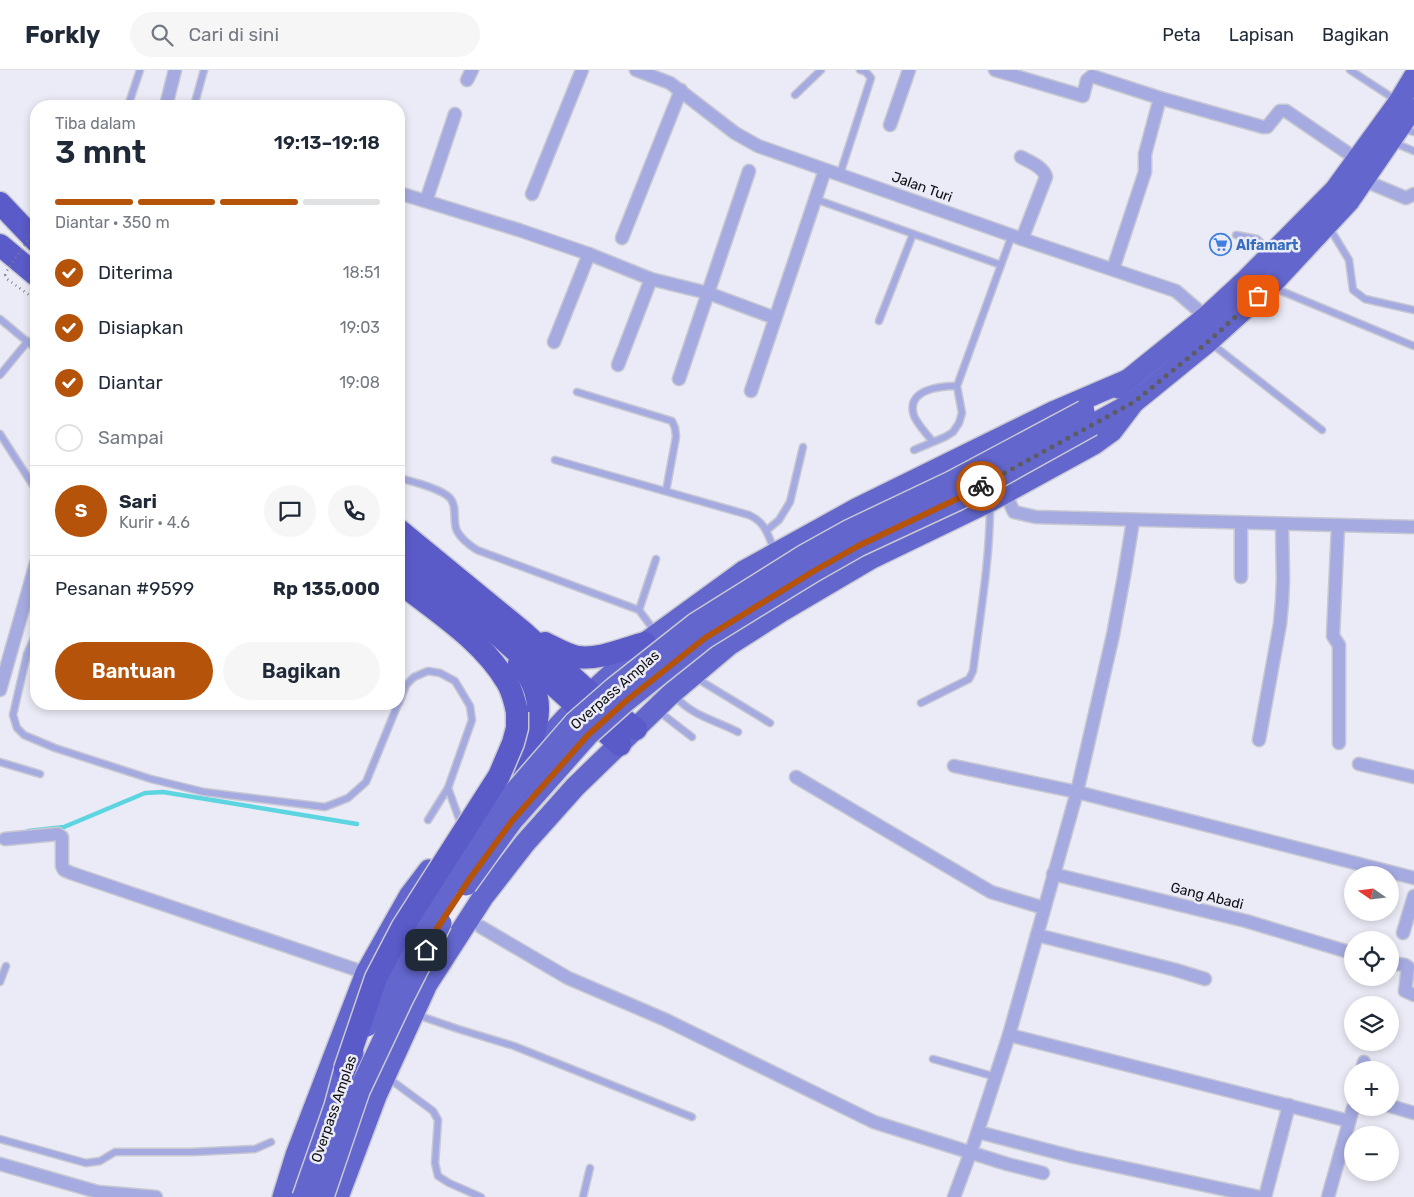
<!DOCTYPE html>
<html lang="id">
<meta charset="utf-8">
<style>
body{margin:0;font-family:Rubik,sans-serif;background:#f6f6f7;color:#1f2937;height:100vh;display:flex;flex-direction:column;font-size:19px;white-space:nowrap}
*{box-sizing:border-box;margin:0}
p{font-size:16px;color:#747a83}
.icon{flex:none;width:28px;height:28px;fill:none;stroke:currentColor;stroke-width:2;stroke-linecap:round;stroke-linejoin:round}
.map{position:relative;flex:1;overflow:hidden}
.panel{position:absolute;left:30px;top:30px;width:375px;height:610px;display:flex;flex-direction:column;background:#fff;border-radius:20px;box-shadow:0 2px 8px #0003}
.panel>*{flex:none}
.needle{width:32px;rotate:284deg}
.buttons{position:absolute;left:1344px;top:796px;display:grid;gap:10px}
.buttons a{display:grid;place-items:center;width:55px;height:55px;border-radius:50%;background:#fff;box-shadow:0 2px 8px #0003;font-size:25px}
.pin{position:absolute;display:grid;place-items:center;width:42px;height:42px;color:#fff;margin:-21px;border-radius:10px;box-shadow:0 2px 8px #0006}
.courier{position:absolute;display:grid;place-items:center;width:50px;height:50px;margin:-25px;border:4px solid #b45309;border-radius:50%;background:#fff;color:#222;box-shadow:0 1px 6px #0007}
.headline em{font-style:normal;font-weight:600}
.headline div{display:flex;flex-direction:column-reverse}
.headline{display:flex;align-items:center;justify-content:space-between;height:85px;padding:0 25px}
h1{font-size:32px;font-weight:600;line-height:38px}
.bar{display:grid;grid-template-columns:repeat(4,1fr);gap:8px 5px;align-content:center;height:60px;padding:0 25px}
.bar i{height:6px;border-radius:4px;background:#e0e1e3}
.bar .current{background:#b45309}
.bar p{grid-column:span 4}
.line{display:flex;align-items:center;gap:12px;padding:0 25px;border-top:1px solid #e0e1e3}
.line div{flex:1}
.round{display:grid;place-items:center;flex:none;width:52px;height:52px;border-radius:26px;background:#f6f6f7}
ol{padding:0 25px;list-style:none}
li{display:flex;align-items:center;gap:15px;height:55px}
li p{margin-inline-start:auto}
li .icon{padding:5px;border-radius:50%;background:#b45309;color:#fff;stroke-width:4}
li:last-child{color:#747a83}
li i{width:28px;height:28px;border:2px solid #e0e1e3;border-radius:50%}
.cta{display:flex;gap:10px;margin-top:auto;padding:10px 25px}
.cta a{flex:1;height:58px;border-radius:30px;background:#b45309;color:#fff;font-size:20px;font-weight:600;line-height:58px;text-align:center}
.cta a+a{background:#f6f6f7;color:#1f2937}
header{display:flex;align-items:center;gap:30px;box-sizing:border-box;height:70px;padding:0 25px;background:#fff;border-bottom:1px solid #e0e1e3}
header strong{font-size:24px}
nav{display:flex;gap:28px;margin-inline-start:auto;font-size:18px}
.search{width:350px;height:45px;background:#f6f6f7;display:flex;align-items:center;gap:12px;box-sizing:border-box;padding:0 18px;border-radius:28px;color:#747a83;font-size:19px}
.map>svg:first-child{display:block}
</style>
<header>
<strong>Forkly</strong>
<div class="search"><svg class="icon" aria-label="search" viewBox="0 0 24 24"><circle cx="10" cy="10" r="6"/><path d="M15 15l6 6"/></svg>Cari di sini</div>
<nav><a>Peta</a><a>Lapisan</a><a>Bagikan</a></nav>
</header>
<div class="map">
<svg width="1414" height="1127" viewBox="0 0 1414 1127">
<rect width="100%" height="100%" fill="#eaebf6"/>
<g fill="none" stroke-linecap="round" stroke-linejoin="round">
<!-- stream -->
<polyline stroke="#5cd5e0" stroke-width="4.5" points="28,761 64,757 145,723 163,722 357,754"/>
<defs>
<g id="service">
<polyline points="1350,0 1396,30"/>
<polyline points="795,25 821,0"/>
<polyline points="128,36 140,0"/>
<polyline points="194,36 204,0"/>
<polyline points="1402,59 1414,62"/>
<polyline points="1392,72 1414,81"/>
<polyline points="840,104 871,8 866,2 860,0"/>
<polyline points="815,129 1001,195 957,316 962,343 959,353 953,362 945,367 914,380"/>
<polyline points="1329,157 1349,190 1353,220 1365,229 1414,240"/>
<polyline points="1236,165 1257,169 1270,182"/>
<polyline points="1001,195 1012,165"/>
<polyline points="1274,218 1414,276"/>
<polyline points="0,249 36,279"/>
<polyline points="879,251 913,164"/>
<polyline points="1212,274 1322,360"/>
<polyline points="0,305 28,271"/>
<polyline points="577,322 672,351 675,358 676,367 666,421"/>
<polyline points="0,364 36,420"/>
<path d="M 932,371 C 926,363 918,355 914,346 C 905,319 941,316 957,316"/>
<path d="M 555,390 L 749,445 C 765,452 768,464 774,480"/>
<path d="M 399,408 C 413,412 440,418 450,428 C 458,437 452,451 457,461 C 462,470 469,475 477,480 L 639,540 L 656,563"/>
<polyline points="767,460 779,450 790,432 803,377"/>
<polyline points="639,540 656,489"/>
<polyline points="36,564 27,584 13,645 17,658 24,665 55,678 151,709 204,722 325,737 348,728 366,712 398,634"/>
<polyline points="696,608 770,653"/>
<path d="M 675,626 C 692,646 715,650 738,662"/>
<polyline points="399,633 406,615 414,607 428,601 440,603 455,611 470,636 472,650 448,718 428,750"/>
<path d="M 921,633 L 969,609 L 973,601 C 980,546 990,490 990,435"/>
<polyline points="657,640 692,667"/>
<polyline points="0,692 40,704"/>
<polyline points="448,718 461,754"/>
<polyline points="0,912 6,896"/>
<polyline points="423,947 458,959 514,976 692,1047"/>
<polyline points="933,989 996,1007"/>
<polyline points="395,1013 433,1041 438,1050 435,1093 438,1106 449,1113 481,1127"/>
<polyline points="0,1069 86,1093 100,1091 115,1082 192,1082 255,1079 271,1072"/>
<polyline points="583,1127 590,1098"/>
</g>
<g id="minor">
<polyline points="636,0 670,13 735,63 758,76 1022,169 1176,221 1206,247"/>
<polyline points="995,0 1083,26 1087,10 1092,6 1160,28 1263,57 1267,57 1280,41 1286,41 1358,90"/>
<polyline points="467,10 472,0"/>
<polyline points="166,36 175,0"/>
<polyline points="890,55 909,0"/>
<path d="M 1021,87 C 1030,92 1044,97 1046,107 L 1022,169"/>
<polyline points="1363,110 1406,128 1414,124"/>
<polyline points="399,123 519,160 589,184 651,209 708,223 775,248"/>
<polyline points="532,124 582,0"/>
<polyline points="426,131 455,44"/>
<polyline points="622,168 681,20"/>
<polyline points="1113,199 1145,102 1145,84 1160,28"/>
<polyline points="554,272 589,184"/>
<polyline points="618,295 651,209"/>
<polyline points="679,309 749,101"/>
<polyline points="751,321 825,100"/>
<polyline points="1005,423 1014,442 1036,447 1414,457"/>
<polyline points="1338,456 1333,566 1339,575 1339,673"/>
<polyline points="1241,507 1241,454"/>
<polyline points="0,620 36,493"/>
<polyline points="1259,670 1280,554 1282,532 1283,510 1282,454"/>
<polyline points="1359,694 1414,707"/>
<polyline points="954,696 1077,722 1414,808"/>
<polyline points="796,707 991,822 1044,838"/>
<polyline points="5,769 58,764 62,767 62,796 64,800 71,803 366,903"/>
<polyline points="1053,804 1246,851 1352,883"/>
<polyline points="481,857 568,908 666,950 874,1052 1007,1094 1043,1103"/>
<polyline points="1403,863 1414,826"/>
<polyline points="1037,865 1176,900 1205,909"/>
<polyline points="1390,893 1405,895 1408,897 1405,921 1414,925"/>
<polyline points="1009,965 1349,1051"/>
<polyline points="1362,1000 1364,992"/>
<polyline points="1390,1036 1414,1043"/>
<polyline points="978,1062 1074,1087 1260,1127"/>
<polyline points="0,1094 98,1122 156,1127"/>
<polyline points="954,1127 974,1073 1009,965 1077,722 1113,565 1124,506 1133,451"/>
<polyline points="1265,1127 1289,1035"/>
<polyline points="1328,1127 1353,1038"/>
</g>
<g id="trunk">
<polyline points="1118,318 1206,247 1246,210 1335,120 1399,32 1414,7"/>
<polyline points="1092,355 1134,332 1144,324 1209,271 1270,216 1349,131 1412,39"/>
<polyline points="491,728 577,636 645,573 744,501 856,439 1053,342 1130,309"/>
<polyline points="283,1127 296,1085 366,903 410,825 429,800"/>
<polyline points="338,1127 376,1026 427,914 483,827 525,773 575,717 672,623 729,575 782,541 872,488 990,431 1094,374 1112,361 1134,332"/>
</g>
<g id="motorway">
<polyline points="0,133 36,171"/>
<polyline points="0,175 36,205"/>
<polyline points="399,460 522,561 590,623 636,659"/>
<polyline points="399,486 487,555 620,675"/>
<path d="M 399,512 C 437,542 482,570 507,612 C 512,621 515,632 517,642"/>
<path d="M 545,573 C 555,578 567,585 578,587 C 600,590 625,578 645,573"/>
<path d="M 519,593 C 548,627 539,653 524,692"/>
</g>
</defs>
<!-- service casing -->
<use href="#service" stroke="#c7c8d2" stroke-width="9"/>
<!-- minor casing -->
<use href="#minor" stroke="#c7c8d2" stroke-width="15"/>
<!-- trunk casing -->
<use href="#trunk" stroke="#c7c8d2" stroke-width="24"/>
<!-- motorway casing -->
<use href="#motorway" stroke="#c7c8d2" stroke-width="25"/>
<!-- path -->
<polyline stroke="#7f7f87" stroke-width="2.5" stroke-dasharray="1 4" stroke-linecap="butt" points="5,205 7,209 36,230"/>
<!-- service -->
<use href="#service" stroke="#a5abe0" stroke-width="6"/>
<!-- minor -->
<use href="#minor" stroke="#a5abe0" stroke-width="12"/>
<!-- trunk -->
<use href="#trunk" stroke="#6366cc" stroke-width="21"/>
<!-- motorway -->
<use href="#motorway" stroke="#5a5ac9" stroke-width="22"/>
<defs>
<g id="trunk-bridge">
<polyline points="466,815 512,751 588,665 626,631 705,568 814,501 858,476 959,429 1092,355"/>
<polyline points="367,956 387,917 425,853 496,743 575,652 614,618 695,554 805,485 850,460 951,412 1084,341"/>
<polyline points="303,1127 335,1036 345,999 353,983"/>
<polyline points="323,1127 359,1021 402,930 441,853"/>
</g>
<polyline id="motorway-bridge" points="345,999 376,908 402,858 499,706 513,673 517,658 517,642"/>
</defs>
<!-- trunk-bridge casing -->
<use href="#trunk-bridge" stroke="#c7c8d2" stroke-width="24" stroke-linecap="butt"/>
<!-- motorway-bridge casing -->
<use href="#motorway-bridge" stroke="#c7c8d2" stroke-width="25" stroke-linecap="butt"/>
<!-- path-bridge -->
<polyline stroke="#7f7f87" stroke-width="2.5" stroke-dasharray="1 4" stroke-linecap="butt" points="5,205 6,202 36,158"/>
<!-- trunk-bridge -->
<use href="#trunk-bridge" stroke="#6366cc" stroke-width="21"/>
<!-- motorway-bridge -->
<use href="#motorway-bridge" stroke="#5a5ac9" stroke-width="22"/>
</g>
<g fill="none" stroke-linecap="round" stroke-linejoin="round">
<!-- done -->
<polyline stroke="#5c5c62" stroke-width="5" stroke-dasharray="0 9" points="981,416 1134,332 1209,271 1258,226"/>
<!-- route -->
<polyline stroke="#b45309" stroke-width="6" points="426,880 434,863 471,807 512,751 588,665 626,631 705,568 814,501 858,476 959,428 981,416"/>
</g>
<!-- icons -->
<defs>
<symbol id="supermarket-ring" viewBox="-11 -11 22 22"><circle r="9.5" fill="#eaebf6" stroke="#3f7fe0" stroke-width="1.5"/><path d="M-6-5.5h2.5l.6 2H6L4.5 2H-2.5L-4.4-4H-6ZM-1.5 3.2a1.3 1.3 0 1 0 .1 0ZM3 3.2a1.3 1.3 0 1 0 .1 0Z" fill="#3f7fe0"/></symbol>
</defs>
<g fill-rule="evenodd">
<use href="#supermarket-ring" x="1208" y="162" width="25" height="25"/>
</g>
<g text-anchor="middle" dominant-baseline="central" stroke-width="5" stroke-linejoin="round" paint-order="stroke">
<!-- street labels -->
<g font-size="14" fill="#0f0f13" stroke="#eaebf6">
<text transform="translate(922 117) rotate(20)">Jalan Turi</text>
<text transform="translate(615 620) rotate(-41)">Overpass Amplas</text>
<text transform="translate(1207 826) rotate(14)">Gang Abadi</text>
<text transform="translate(334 1039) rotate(-71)">Overpass Amplas</text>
</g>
<!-- shop labels -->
<g font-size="14" font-weight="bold" fill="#366cbe" stroke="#eaebf6" text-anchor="start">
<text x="1236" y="175">Alfamart</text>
</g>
</g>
</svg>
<div class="buttons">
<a><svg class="needle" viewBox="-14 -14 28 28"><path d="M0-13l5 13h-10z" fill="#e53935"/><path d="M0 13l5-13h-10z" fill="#747a83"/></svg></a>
<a><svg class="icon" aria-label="locate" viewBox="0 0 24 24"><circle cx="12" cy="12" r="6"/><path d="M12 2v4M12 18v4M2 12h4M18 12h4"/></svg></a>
<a><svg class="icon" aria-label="layers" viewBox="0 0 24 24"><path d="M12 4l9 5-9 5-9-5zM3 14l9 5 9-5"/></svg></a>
<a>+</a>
<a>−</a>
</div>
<div class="pin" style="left:1258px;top:226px;background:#ea580c"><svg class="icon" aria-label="bag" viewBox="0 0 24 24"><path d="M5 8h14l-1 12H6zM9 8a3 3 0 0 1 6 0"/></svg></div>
<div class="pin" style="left:426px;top:880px;background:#1f2937"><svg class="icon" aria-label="home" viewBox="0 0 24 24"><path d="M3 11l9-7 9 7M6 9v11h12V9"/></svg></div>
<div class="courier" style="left:981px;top:416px"><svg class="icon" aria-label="bike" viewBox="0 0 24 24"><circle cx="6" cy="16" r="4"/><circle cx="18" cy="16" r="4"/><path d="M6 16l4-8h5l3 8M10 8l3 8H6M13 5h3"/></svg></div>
<section class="panel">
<div class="headline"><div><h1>3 mnt</h1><p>Tiba dalam</p></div><em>19:13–19:18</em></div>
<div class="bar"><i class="current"></i><i class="current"></i><i class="current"></i><i></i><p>Diantar · 350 m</p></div>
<ol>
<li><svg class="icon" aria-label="check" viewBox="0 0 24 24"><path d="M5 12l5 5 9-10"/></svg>Diterima<p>18:51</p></li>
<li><svg class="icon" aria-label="check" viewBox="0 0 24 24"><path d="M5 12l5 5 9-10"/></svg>Disiapkan<p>19:03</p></li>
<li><svg class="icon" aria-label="check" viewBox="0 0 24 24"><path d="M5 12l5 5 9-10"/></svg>Diantar<p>19:08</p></li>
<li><i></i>Sampai</li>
</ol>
<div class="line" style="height:90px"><b class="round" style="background:#b45309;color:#fff">S</b><div><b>Sari</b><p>Kurir · 4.6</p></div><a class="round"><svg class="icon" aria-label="chat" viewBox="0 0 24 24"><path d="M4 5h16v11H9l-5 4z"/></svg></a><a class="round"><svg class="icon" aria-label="phone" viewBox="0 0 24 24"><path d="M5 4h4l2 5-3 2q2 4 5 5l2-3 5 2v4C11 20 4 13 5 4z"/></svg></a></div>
<div class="line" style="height:65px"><div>Pesanan #9599</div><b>Rp 135,000</b></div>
<div class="cta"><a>Bantuan</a><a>Bagikan</a></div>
</section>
</div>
